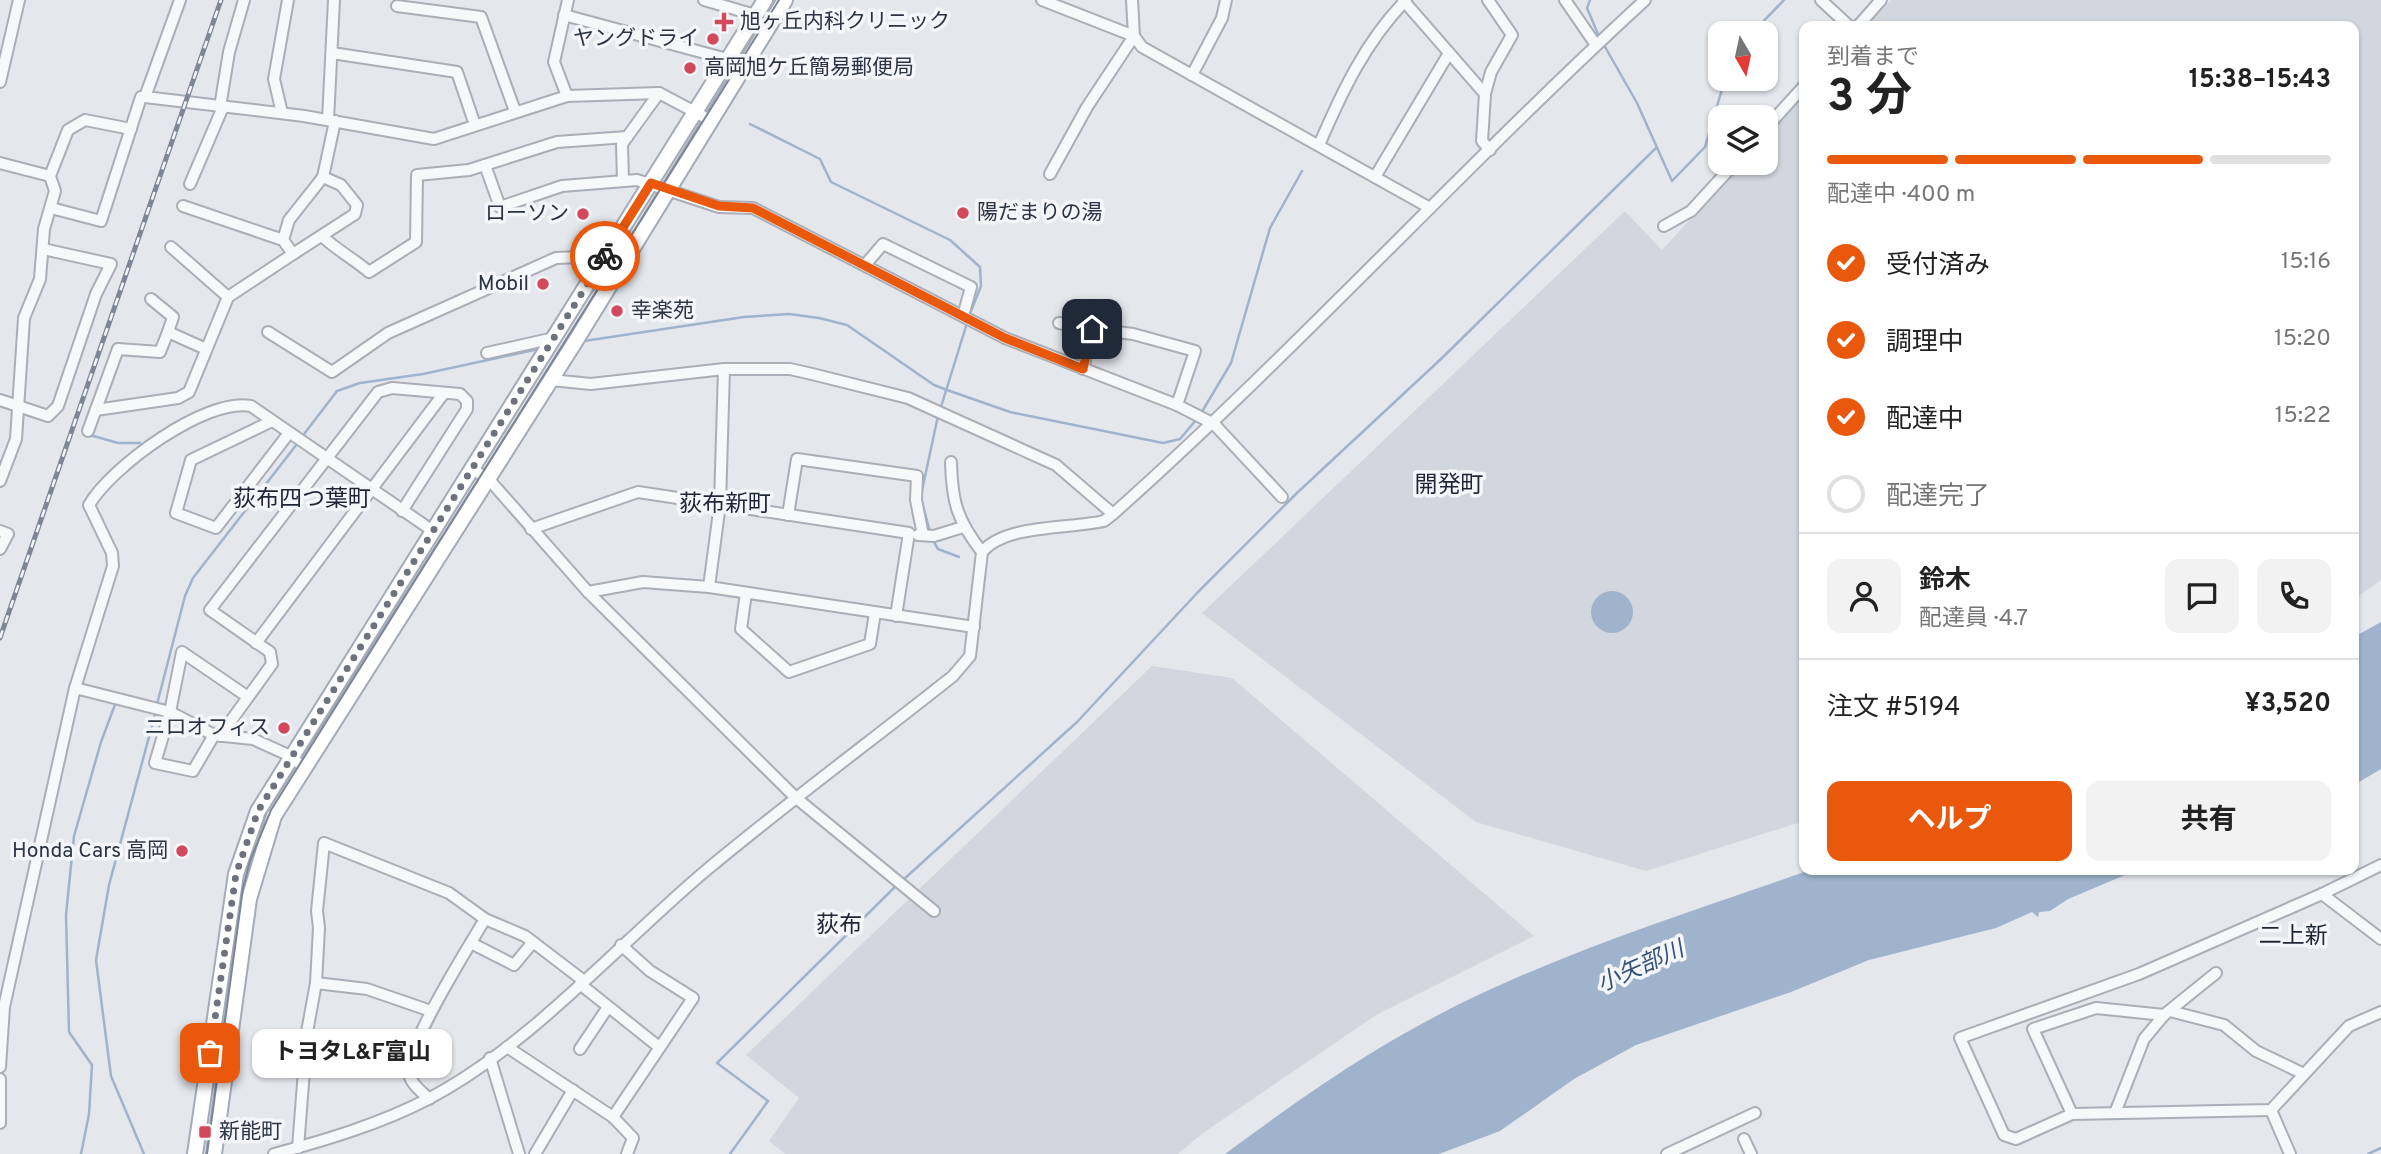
<!DOCTYPE html>
<html lang="ja">
<meta charset="utf-8">
<style>
body{margin:0;font-family:Overpass,"Noto Sans JP",sans-serif;background:#f2f2f2;color:#222;height:100vh;display:flex;flex-direction:column;font-size:26px;white-space:nowrap}
*{box-sizing:border-box;margin:0}
p{font-size:23px;color:#767676}
.icon{flex:none;width:38px;height:38px;fill:none;stroke:currentColor;stroke-width:2;stroke-linecap:round;stroke-linejoin:round}
.map{position:relative;flex:1;overflow:hidden}
.side{position:absolute;left:1799px;top:21px;width:560px;height:854px;display:flex;flex-direction:column;background:#fff;border-radius:14px;box-shadow:0 2px 5px #0004}
.side>*{flex:none}
.needle{width:46px;rotate:171deg}
.tools{position:absolute;left:1708px;top:21px;display:grid;gap:14px}
.tools a{display:grid;place-items:center;width:70px;height:70px;border-radius:14px;background:#fff;box-shadow:0 2px 5px #0004;font-size:35px}
.pin{position:absolute;display:grid;place-items:center;width:60px;height:60px;color:#fff;margin:-30px;border-radius:14px;box-shadow:0 4px 10px #0006}
.courier{position:absolute;display:grid;place-items:center;width:70px;height:70px;margin:-35px;border:5px solid #ea580c;border-radius:50%;background:#fff;color:#222;box-shadow:0 2px 9px #0007}
.bubble{position:absolute;height:49px;border-radius:14px;background:#fff;box-shadow:0 2px 5px #0004;font-size:23px;font-weight:700;line-height:49px;text-align:center}
.overview em{font-style:normal;font-weight:700}
.overview div{display:flex;flex-direction:column-reverse}
.overview{display:flex;align-items:center;justify-content:space-between;height:119px;padding:0 28px}
h1{font-size:46px;font-weight:700;line-height:52px}
.bar{display:grid;grid-template-columns:repeat(4,1fr);gap:10px 7px;align-content:center;height:84px;padding:0 28px}
.bar i{height:9px;border-radius:5px;background:#e0e0e0}
.bar .current{background:#ea580c}
.bar p{grid-column:span 4}
.line{display:flex;align-items:center;gap:18px;padding:0 28px;border-top:2px solid #e0e0e0}
.line div{flex:1}
.round{display:grid;place-items:center;flex:none;width:74px;height:74px;border-radius:14px;background:#f2f2f2}
ol{padding:0 28px;list-style:none}
li{display:flex;align-items:center;gap:21px;height:77px}
li p{margin-inline-start:auto}
li .icon{padding:7px;border-radius:50%;background:#ea580c;color:#fff;stroke-width:4}
li:last-child{color:#767676}
li i{width:38px;height:38px;border:4px solid #e0e0e0;border-radius:50%}
.primary-button{display:flex;gap:14px;margin-top:auto;padding:14px 28px}
.primary-button a{flex:1;height:80px;border-radius:14px;background:#ea580c;color:#fff;font-size:28px;font-weight:700;line-height:80px;text-align:center}
.primary-button a+a{background:#f2f2f2;color:#222}
.map>svg:first-child{display:block}
</style>
<div class="map">
<svg width="2381" height="1154" viewBox="0 0 2381 1154">
<rect width="100%" height="100%" fill="#e4e7ec"/>
<!-- built -->
<g fill="#d2d6de">
<polygon points="1891,0 2381,0 2381,580 2354,599 2354,26 1867,26"/>
<polygon points="1804,95 1804,821 1646,871 1476,822 1202,613 1625,211 1662,250 1742,163 1766,163 1766,137"/>
<polygon points="1152,666 1232,678 1534,936 1376,1015 1203,1133 1178,1154 785,1154 769,1141 799,1098 746,1055"/>
</g>
<!-- water -->
<g fill="#9fb4cc">
<circle cx="1612" cy="612" r="21"/>
<polygon points="2381,622 2381,769 2354,785 2354,637"/>
<path d="M 1810,870 L 2137,870 L 2068,899 L 2050,911 L 2039,912 L 2038,917 L 2032,912 L 1996,928 L 1869,960 L 1791,992 L 1636,1045 L 1574,1079 L 1500,1131 L 1439,1154 L 1225,1154 C 1290,1106 1354,1060 1425,1022 C 1545,957 1682,915 1810,870 Z"/>
</g>
<g fill="none" stroke-linecap="round" stroke-linejoin="round">
<!-- stream -->
<g stroke="#9fb4cc" stroke-width="2.5">
<polyline points="1590,0 1587,8 1600,39"/>
<polyline points="1752,33 1784,0"/>
<polyline points="1604,45 1637,103 1672,181 1705,147 1725,79"/>
<polyline points="750,124 820,159 831,182 950,240 980,267 981,286 969,316"/>
<polyline points="584,341 744,317 789,314 819,318 847,325 934,385 947,390 1010,412 1163,443 1180,439 1196,420"/>
<polyline points="940,410 967,323"/>
<polyline points="1200,415 1231,363 1270,228 1302,171"/>
<polyline points="90,435 118,443 140,443"/>
<polyline points="301,438 337,391 360,383 423,374 539,349"/>
<polyline points="921,495 938,416"/>
<polyline points="922,502 930,532"/>
<polyline points="932,539 938,549 959,557"/>
<polyline points="157,704 185,596 193,578 297,444"/>
<polyline points="903,880 1077,722 1198,592 1298,492 1442,358 1656,148"/>
<polyline points="81,1154 89,1114 92,1065 69,1032 66,915 74,836 101,742 116,702"/>
<polyline points="144,1154 111,1076 96,960 109,885 156,711"/>
<polyline points="730,1154 768,1101 717,1063 898,884"/>
<polyline points="2368,1154 2381,1148"/>
</g>
<defs>
<g id="minor">
<polyline points="180,0 145,97 304,116 434,139 567,96 659,93 712,121"/>
<polyline points="704,0 755,15"/>
<polyline points="1042,0 1134,36"/>
<polyline points="1132,0 1134,36 1142,47 1430,208"/>
<polyline points="1403,0 1485,94 1482,141 1490,150"/>
<polyline points="1565,0 1596,45"/>
<polyline points="1821,0 1849,26"/>
<polyline points="397,6 481,17 515,111"/>
<polyline points="564,15 727,59"/>
<polyline points="1858,26 1881,0"/>
<polyline points="332,53 457,72 475,125"/>
<polyline points="1192,75 1222,18 1226,0"/>
<polyline points="0,82 19,0"/>
<polyline points="1485,94 1491,72 1512,35 1488,0"/>
<polyline points="567,96 554,62 568,0"/>
<polyline points="220,107 229,52 244,0"/>
<polyline points="282,113 274,79 288,0"/>
<polyline points="328,120 334,0"/>
<polyline points="1766,128 1804,86"/>
<path d="M 1319,145 C 1342,92 1365,42 1406,0"/>
<polyline points="0,163 50,176"/>
<polyline points="485,165 500,207 562,186 637,180 719,207 753,208 1005,338 1177,405 1214,424 1282,497"/>
<polyline points="1050,174 1087,107 1134,36"/>
<polyline points="1375,177 1449,53"/>
<polyline points="623,181 622,144 659,93"/>
<polyline points="190,184 223,107"/>
<polyline points="51,208 101,221 141,97"/>
<polyline points="1664,226 1691,211 1735,163"/>
<path d="M 322,236 C 338,251 354,259 369,272 L 416,242 L 417,175 L 469,170 L 557,142 L 627,137"/>
<polyline points="283,240 289,220 323,177 335,121"/>
<polyline points="171,247 228,297"/>
<polyline points="293,254 355,214 357,205 341,185 323,177"/>
<polyline points="865,265 883,244 971,287 963,316"/>
<polyline points="151,299 173,317 168,332 206,349"/>
<polyline points="1059,323 1092,329"/>
<polyline points="268,332 332,372 388,333 556,258 605,256"/>
<polyline points="487,353 554,338"/>
<polyline points="1083,369 1092,329 1133,334 1195,351 1177,405"/>
<polyline points="551,380 591,384 724,369 790,369 812,374 908,398 1056,465 1113,514"/>
<polyline points="0,400 48,416 58,406 96,294 111,264 43,249"/>
<polyline points="96,410 178,398 189,392 228,297 293,254 283,240 183,206"/>
<polyline points="272,421 191,460 176,513 216,528 289,433"/>
<polyline points="88,431 118,349 160,352 168,332"/>
<path d="M 951,462 C 952,502 957,520 982,552"/>
<polyline points="472,468 493,484 588,592 795,797 934,911"/>
<polyline points="0,481 16,439 24,318 40,279 44,229 55,191 50,176 68,130 85,120 131,129"/>
<polyline points="788,515 797,459 917,476 916,500 923,535"/>
<polyline points="531,529 638,492 909,533 896,616"/>
<polyline points="0,531 8,534 0,549"/>
<polyline points="918,535 934,536 963,527"/>
<polyline points="709,587 720,504 724,369"/>
<polyline points="588,592 643,582 709,587 974,627"/>
<polyline points="746,593 741,629 789,672 870,644 875,613"/>
<polyline points="256,643 444,393"/>
<path d="M 75,688 L 113,566 L 112,553 L 89,505 C 111,467 206,397 251,406 L 433,531"/>
<polyline points="214,735 193,771 155,763 170,712 182,652 248,697"/>
<polyline points="220,736 272,664 270,652 210,610 378,392 392,388 460,394 467,401 467,409 402,511"/>
<polyline points="2381,865 2322,894 2139,974 1960,1038 2004,1135 2016,1139 2072,1114 2271,1110 2349,1026 2381,1012"/>
<polyline points="2322,894 2381,939"/>
<polyline points="485,919 525,936 584,981"/>
<polyline points="471,943 514,965 533,942"/>
<polyline points="316,983 367,989 431,1011"/>
<polyline points="580,984 659,1047"/>
<polyline points="2170,1011 2224,1025 2256,1051 2304,1074"/>
<polyline points="507,1047 613,1117 693,998 650,971 621,945"/>
<polyline points="580,1049 608,1007"/>
<polyline points="490,1058 519,1154"/>
<polyline points="0,1067 4,1007 75,688 170,712 214,735 253,739 286,754 304,767"/>
<polyline points="0,1079 0,1123"/>
<polyline points="2271,1110 2290,1154"/>
<polyline points="2115,1113 2144,1039 2164,1015 2216,973"/>
<polyline points="2072,1114 2033,1029 2096,1008 2164,1015"/>
<polyline points="613,1117 633,1138 627,1154"/>
<polyline points="1744,1139 1751,1154"/>
<path d="M 298,1148 L 307,1032 L 316,983 L 319,928 L 317,911 L 324,843 L 449,893 L 485,919 C 469,946 405,1047 409,1074 C 411,1084 422,1092 429,1099"/>
<path d="M 274,1154 C 326,1140 380,1124 428,1099 C 528,1047 617,946 703,873 C 784,805 870,742 953,676 L 970,656 L 982,552 C 1005,524 1069,529 1104,521 L 1113,514 C 1297,350 1463,167 1645,0"/>
<polyline points="535,1154 573,1090"/>
<polyline points="1667,1154 1755,1113"/>
</g>
<g id="major">
<polyline points="195,1154 236,874 258,811 765,0"/>
<polyline points="214,1154 249,899 274,816 575,342 785,0"/>
</g>
</defs>
<!-- minor casing -->
<use href="#minor" stroke="#a9aeb7" stroke-width="14"/>
<!-- major casing -->
<use href="#major" stroke="#a3abb8" stroke-width="18"/>
<!-- minor -->
<use href="#minor" stroke="#f7f8fa" stroke-width="10"/>
<!-- major -->
<use href="#major" stroke="#fff" stroke-width="14"/>
<!-- tram -->
<polyline stroke="#7d8696" stroke-width="2" points="207,1154 243,888 250,861 271,810 779,0"/>
<defs>
<polyline id="rail" points="0,638 221,0"/>
</defs>
<!-- rail casing -->
<use href="#rail" stroke="#7d8696" stroke-width="5"/>
<!-- rail -->
<use href="#rail" stroke="#f4f6f9" stroke-width="2.5" stroke-dasharray="8" stroke-linecap="butt"/>
</g>
<g fill="none" stroke-linecap="round" stroke-linejoin="round">
<!-- done -->
<polyline stroke="#6c737f" stroke-width="7" stroke-dasharray="0 12.6" points="210,1053 236,874 258,811 605,256"/>
<!-- route -->
<polyline stroke="#ea580c" stroke-width="9" points="605,256 651,183 719,206 753,208 1005,338 1083,369 1092,329"/>
</g>
<!-- markers -->
<g fill="#d1495b" stroke="#f4f6f9" stroke-width="2.5">
<path d="M720.5 11.5h7v7h7v7h-7v7h-7v-7h-7v-7h7z"/>
<circle cx="713" cy="39" r="7"/>
<circle cx="690" cy="68" r="7"/>
<circle cx="963" cy="213" r="7"/>
<circle cx="583" cy="214" r="7"/>
<circle cx="543" cy="284" r="7"/>
<circle cx="617" cy="311" r="7"/>
<circle cx="284" cy="728" r="7"/>
<circle cx="182" cy="851" r="7"/>
<rect x="198" y="1125" width="14" height="14" rx="3.5"/>
</g>
<g text-anchor="middle" dominant-baseline="central" stroke-width="7" stroke-linejoin="round" paint-order="stroke">
<!-- poi labels -->
<g font-size="21" fill="#2b3445" stroke="#f4f6f9" text-anchor="start">
<text x="740" y="22">旭ヶ丘内科クリニック</text>
<text x="699" y="39" text-anchor="end">ヤングドライ</text>
<text x="704" y="68">高岡旭ケ丘簡易郵便局</text>
<text x="977" y="213">陽だまりの湯</text>
<text x="569" y="214" text-anchor="end">ローソン</text>
<text x="529" y="284" text-anchor="end">Mobil</text>
<text x="631" y="311">幸楽苑</text>
<text x="270" y="728" text-anchor="end">ニロオフィス</text>
<text x="168" y="851" text-anchor="end">Honda Cars 高岡</text>
<text x="219" y="1132">新能町</text>
</g>
<!-- neighbourhood labels -->
<g font-size="23" fill="#1d2536" stroke="#f4f6f9">
<text x="1449" y="486">開発町</text>
<text x="302" y="500">荻布四つ葉町</text>
<text x="725" y="505">荻布新町</text>
<text x="839" y="926">荻布</text>
<text x="2293" y="937">二上新</text>
</g>
<!-- water labels -->
<g font-size="23" font-style="italic" fill="#34527a" stroke="#f4f6f9">
<text transform="translate(1641 968) rotate(-24)">小矢部川</text>
</g>
</g>
</svg>
<div class="tools">
<a><svg class="needle" viewBox="-14 -14 28 28"><path d="M0-13l5 13h-10z" fill="#e53935"/><path d="M0 13l5-13h-10z" fill="#767676"/></svg></a>
<a><svg class="icon" aria-label="layers" viewBox="0 0 24 24"><path d="M12 4l9 5-9 5-9-5zM3 14l9 5 9-5"/></svg></a>
</div>
<div class="pin" style="left:210px;top:1053px;background:#ea580c"><svg class="icon" aria-label="bag" viewBox="0 0 24 24"><path d="M5 8h14l-1 12H6zM9 8a3 3 0 0 1 6 0"/></svg></div>
<div class="pin" style="left:1092px;top:329px;background:#1f2937"><svg class="icon" aria-label="home" viewBox="0 0 24 24"><path d="M3 11l9-7 9 7M6 9v11h12V9"/></svg></div>
<div class="courier" style="left:605px;top:256px"><svg class="icon" aria-label="bike" viewBox="0 0 24 24"><circle cx="6" cy="16" r="4"/><circle cx="18" cy="16" r="4"/><path d="M6 16l4-8h5l3 8M10 8l3 8H6M13 5h3"/></svg></div>
<div class="bubble" style="left:252px;top:1029px;width:200px">トヨタL&amp;F富山</div>
<section class="side">
<div class="overview"><div><h1>3 分</h1><p>到着まで</p></div><em>15:38–15:43</em></div>
<div class="bar"><i class="current"></i><i class="current"></i><i class="current"></i><i></i><p>配達中 · 400 m</p></div>
<ol>
<li><svg class="icon" aria-label="check" viewBox="0 0 24 24"><path d="M5 12l5 5 9-10"/></svg>受付済み<p>15:16</p></li>
<li><svg class="icon" aria-label="check" viewBox="0 0 24 24"><path d="M5 12l5 5 9-10"/></svg>調理中<p>15:20</p></li>
<li><svg class="icon" aria-label="check" viewBox="0 0 24 24"><path d="M5 12l5 5 9-10"/></svg>配達中<p>15:22</p></li>
<li><i></i>配達完了</li>
</ol>
<div class="line" style="height:126px"><a class="round"><svg class="icon" aria-label="person" viewBox="0 0 24 24"><circle cx="12" cy="8" r="4"/><path d="M4 21q1-7 8-7t8 7"/></svg></a><div><b>鈴木</b><p>配達員 · 4.7</p></div><a class="round"><svg class="icon" aria-label="chat" viewBox="0 0 24 24"><path d="M4 5h16v11H9l-5 4z"/></svg></a><a class="round"><svg class="icon" aria-label="phone" viewBox="0 0 24 24"><path d="M5 4h4l2 5-3 2q2 4 5 5l2-3 5 2v4C11 20 4 13 5 4z"/></svg></a></div>
<div class="line" style="height:91px"><div>注文 #5194</div><b>¥3,520</b></div>
<div class="primary-button"><a>ヘルプ</a><a>共有</a></div>
</section>
</div>
